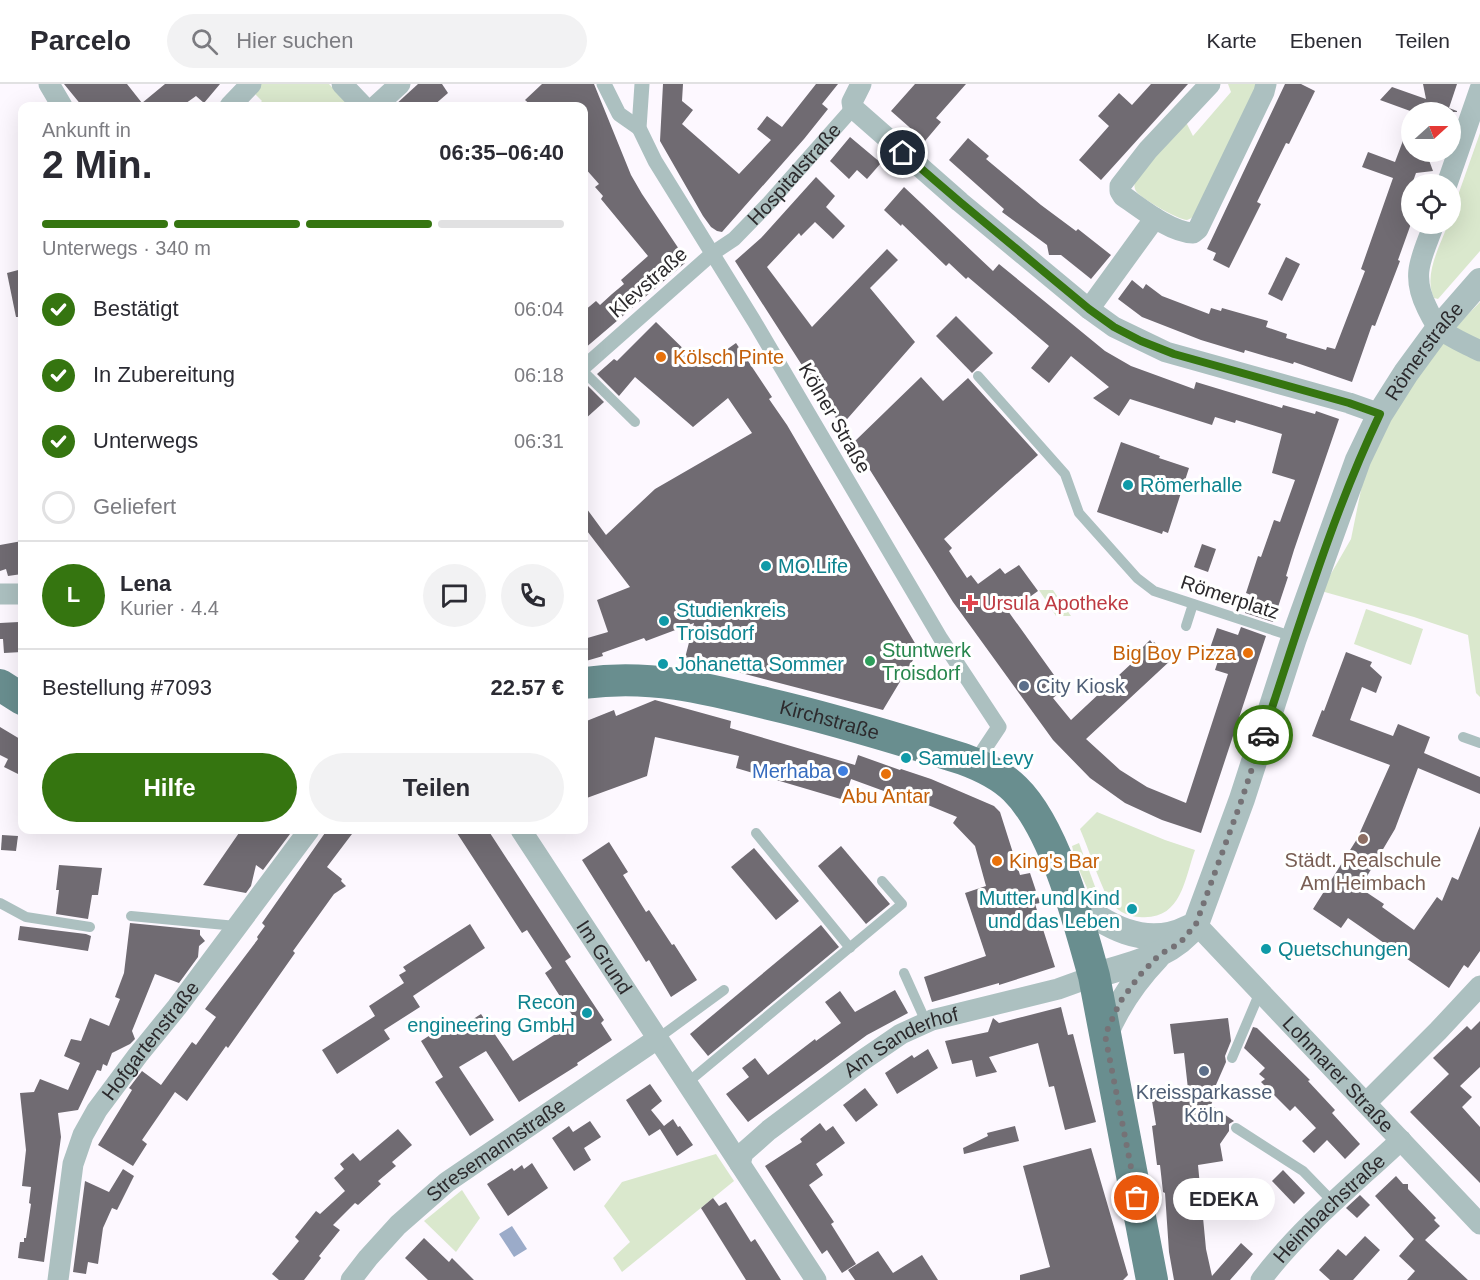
<!DOCTYPE html>
<html lang="de">
<meta charset="utf-8">
<style>
body{margin:0;font-family:Arial,sans-serif;background:#f2f2f3;color:#2b2b33;height:100vh;display:flex;flex-direction:column;font-size:22px;white-space:nowrap}
*{box-sizing:border-box;margin:0}
p{font-size:20px;color:#7c7c81}
.icon{flex:none;width:33px;height:33px;fill:none;stroke:currentColor;stroke-width:2;stroke-linecap:round;stroke-linejoin:round}
.map{position:relative;flex:1;overflow:hidden}
.panel{position:absolute;left:18px;top:18px;width:570px;height:732px;display:flex;flex-direction:column;background:#fff;border-radius:12px;box-shadow:0 6px 24px #0002}
.panel>*{flex:none}
.needle{width:39px;rotate:69deg}
.tools{position:absolute;left:1401px;top:18px;display:grid;gap:12px}
.tools a{display:grid;place-items:center;width:60px;height:60px;border-radius:50%;background:#fff;box-shadow:0 6px 24px #0002;font-size:30px}
.pin{position:absolute;display:grid;place-items:center;width:51px;height:51px;color:#fff;margin:-26px;border:3px solid #fff;border-radius:50%;box-shadow:0 2px 6px #0007}
.courier{position:absolute;display:grid;place-items:center;width:60px;height:60px;margin:-30px;border:4px solid #357510;border-radius:50%;background:#fff;color:#222;box-shadow:0 2px 8px #0007}
.bubble{position:absolute;height:42px;border-radius:21px;background:#fff;box-shadow:0 6px 24px #0002;font-size:20px;font-weight:700;line-height:42px;text-align:center}
.headline em{font-style:normal;font-weight:700}
.headline div{display:flex;flex-direction:column-reverse}
.headline{display:flex;align-items:center;justify-content:space-between;height:102px;padding:0 24px}
h1{font-size:39px;font-weight:700;line-height:45px}
.bar{display:grid;grid-template-columns:repeat(4,1fr);gap:9px 6px;align-content:center;height:72px;padding:0 24px}
.bar i{height:8px;border-radius:4px;background:#e1e1e2}
.bar .on{background:#357510}
.bar p{grid-column:span 4}
.line{display:flex;align-items:center;gap:15px;padding:0 24px;border-top:2px solid #e1e1e2}
.line div{flex:1}
.round{display:grid;place-items:center;flex:none;width:63px;height:63px;border-radius:32px;background:#f2f2f3}
ol{padding:0 24px;list-style:none}
li{display:flex;align-items:center;gap:18px;height:66px}
li p{margin-inline-start:auto}
li .icon{padding:6px;border-radius:50%;background:#357510;color:#fff;stroke-width:4}
li:last-child{color:#7c7c81}
li i{width:33px;height:33px;border:3px solid #e1e1e2;border-radius:50%}
.action{display:flex;gap:12px;margin-top:auto;padding:12px 24px}
.action a{flex:1;height:69px;border-radius:36px;background:#357510;color:#fff;font-size:24px;font-weight:700;line-height:69px;text-align:center}
.action a+a{background:#f2f2f3;color:#2b2b33}
header{display:flex;align-items:center;gap:36px;box-sizing:border-box;height:84px;padding:0 30px;background:#fff;border-bottom:2px solid #e1e1e2}
header strong{font-size:28px}
nav{display:flex;gap:33px;margin-inline-start:auto;font-size:21px}
.search{width:420px;height:54px;background:#f2f2f3;display:flex;align-items:center;gap:15px;box-sizing:border-box;padding:0 21px;border-radius:33px;color:#7c7c81;font-size:22px}
.map>svg:first-child{display:block}
</style>
<header>
<strong>Parcelo</strong>
<div class="search"><svg class="icon" aria-label="search" viewBox="0 0 24 24"><circle cx="10" cy="10" r="6"/><path d="M15 15l6 6"/></svg>Hier suchen</div>
<nav><a>Karte</a><a>Ebenen</a><a>Teilen</a></nav>
</header>
<div class="map">
<svg width="1480" height="1196" viewBox="0 0 1480 1196">
<rect width="100%" height="100%" fill="#fdf8ff"/>
<!-- green -->
<g fill="#dae8cd">
<polygon points="261,0 329,0 350,22 257,22 262,17 253,8"/>
<path d="M 1228,0 L 1259,0 L 1195,131 C 1192,133 1191,135 1187,136 C 1179,136 1140,114 1136,107 C 1133,102 1135,97 1137,92 L 1186,38 L 1193,52 L 1231,8 Z"/>
<path d="M 1480,49 L 1480,167 L 1438,215 L 1434,214 C 1423,191 1440,162 1448,140 L 1450,140 L 1451,131 Z"/>
<polygon points="1480,218 1480,613 1476,609 1468,551 1414,533 1321,507 1351,455 1363,396 1364,381 1421,279"/>
<polygon points="1039,506 1053,506 1071,532 1056,532"/>
<polygon points="1366,525 1423,545 1411,581 1354,560"/>
<path d="M 1097,728 L 1165,756 L 1195,766 C 1184,797 1181,837 1139,833 C 1126,832 1115,826 1108,814 C 1097,793 1090,768 1080,745 Z"/>
<polygon points="1079,759 1097,808 1099,820 1095,822 1076,779 1072,762"/>
<polygon points="716,1070 734,1097 622,1188 613,1174 630,1158 604,1122 622,1098"/>
<polygon points="462,1106 480,1134 456,1168 424,1137"/>
</g>
<!-- water -->
<polygon fill="#9babc9" points="512,1142 527,1165 514,1173 499,1150"/>
<!-- building -->
<g fill="#706b72">
<polygon points="64,0 127,0 142,19 165,0 220,0 204,19 196,12 182,22 82,22"/>
<polygon points="418,0 442,0 448,9 433,22 394,22"/>
<polygon points="542,0 594,0 631,91 642,110 685,174 685,179 584,265 584,227 596,217 600,221 612,210 624,200 621,196 648,172 601,115 603,112 595,103 599,100 584,83 584,22 532,22 525,16"/>
<polygon points="663,0 683,0 682,17 693,26 682,40 739,90 771,56 757,45 767,32 782,43 816,0 838,0 822,20 828,25 804,55 722,148 717,147 711,143 703,132 660,57"/>
<polygon points="915,0 966,0 936,34 941,38 925,57 891,27"/>
<polygon points="1151,0 1188,0 1101,96 1079,76 1109,42 1098,32 1119,9 1132,21"/>
<polygon points="1285,0 1301,0 1315,7 1289,60 1286,59 1257,118 1261,120 1229,184 1213,176 1216,169 1207,165"/>
<polygon points="1423,0 1457,0 1449,24 1457,27 1457,28 1413,28 1380,16 1392,3 1426,15"/>
<polygon points="1410,38 1412,39 1412,68 1426,68 1433,87 1416,89 1412,100 1412,137 1398,176 1400,177 1375,242 1372,241 1352,298 1294,278 1293,280 1245,266 1244,269 1201,256 1142,233 1118,215 1132,196 1143,205 1146,200 1162,212 1209,230 1211,224 1221,227 1222,224 1268,237 1266,243 1287,250 1286,254 1326,266 1327,263 1335,265 1365,187 1361,185 1393,94 1362,83 1368,68 1395,78"/>
<polygon points="850,53 881,79 867,95 857,86 849,95 830,77"/>
<polygon points="968,54 989,72 986,75 1041,121 1076,147 1078,145 1111,171 1091,195 1061,171 1049,171 1047,161 1002,128 1004,125 949,76"/>
<polygon points="816,93 835,112 826,123 845,142 833,155 815,138 801,152 799,149 767,183 812,243 887,165 898,176 870,204 915,258 841,342 735,177 761,154"/>
<polygon points="904,103 993,187 999,180 1105,267 1131,282 1194,305 1196,298 1282,324 1283,321 1315,330 1316,327 1339,335 1294,466 1286,492 1288,493 1273,538 1245,529 1251,511 1246,509 1258,472 1261,473 1274,436 1280,438 1295,396 1272,389 1282,350 1236,336 1235,339 1215,333 1212,341 1130,315 1119,332 1093,314 1109,303 1071,272 1049,299 1031,284 1049,262 968,193 966,195 949,179 946,182 902,140 901,142 884,126"/>
<polygon points="1286,173 1300,180 1282,217 1268,210"/>
<polygon points="22,185 22,233 16,233 7,189"/>
<polygon points="956,232 993,269 972,289 936,252"/>
<polygon points="656,238 702,283 736,259 772,313 769,315 787,341 919,566 883,626 707,580 705,574 702,572 697,572 693,576 685,574 694,539 646,557 644,554 602,569 603,572 586,577 584,570 584,555 608,548 597,516 630,503 584,443 584,421 606,451 655,405 752,349 728,314 693,343 635,293 619,312 597,290 614,275 617,277"/>
<polygon points="921,293 943,317 968,294 1038,371 944,455 952,464 949,467 967,494 971,491 978,500 1000,484 1005,490 1019,481 1038,507 1024,517 998,513 1064,605 1053,614 1071,636 1133,578 1135,576 1133,573 1150,556 1153,560 1154,558 1171,576 1086,655 1120,686 1147,703 1186,719 1228,590 1215,586 1219,574 1208,570 1217,544 1238,551 1241,543 1266,552 1201,749 1162,736 1125,719 1090,694 1053,656 953,518 853,359"/>
<polygon points="586,300 604,318 584,336 584,302"/>
<polygon points="1121,358 1160,372 1159,374 1189,384 1168,449 1163,447 1162,450 1097,428"/>
<polygon points="22,457 22,490 8,492 6,485 0,487 0,461"/>
<polygon points="1202,460 1216,465 1208,488 1194,483"/>
<polygon points="19,538 19,548 22,548 22,568 4,569 3,555 0,555 0,539"/>
<polygon points="1346,568 1372,578 1370,582 1382,593 1376,609 1362,603 1350,636 1393,652 1398,640 1430,653 1424,669 1480,693 1480,710 1418,684 1395,745 1360,804 1384,820 1382,823 1414,846 1437,813 1442,817 1452,793 1458,796 1480,742 1480,867 1468,884 1464,881 1449,904 1348,834 1341,844 1313,825 1357,755 1390,681 1312,652 1322,626 1324,627"/>
<polygon points="655,616 731,637 730,644 855,681 858,671 900,686 901,685 931,695 994,722 1000,728 1020,791 1030,789 1040,819 1035,820 1055,883 999,901 999,899 932,918 924,893 986,872 965,809 986,802 975,762 953,739 957,733 923,719 892,710 851,695 844,716 736,684 739,672 655,653 647,692 584,715 584,638 614,626 616,632"/>
<polygon points="0,643 20,655 22,649 22,692 4,683 8,675 0,671"/>
<polygon points="241,746 293,746 263,786 256,781 251,802 246,809 203,801"/>
<polygon points="327,746 355,746 327,783 342,795 341,797 346,802 334,810 293,867 295,869 228,964 226,962 187,1017 175,1008 142,1056 147,1060 133,1082 98,1061 132,1006 129,1004 142,987 161,1001 192,958 196,961 216,933 205,925 258,855 257,853 265,842 262,839"/>
<polygon points="455,746 488,746 571,873 565,877 604,936 601,939 612,956 577,979 578,981 519,1018 486,967 459,983 494,1036 470,1052 435,998 443,993 421,957 444,942 450,950 481,930 513,977 576,937 545,889 552,884 527,846 522,849"/>
<polygon points="2,751 18,752 16,767 1,766"/>
<polygon points="609,758 628,788 623,791 646,828 649,826 672,861 674,860 697,896 671,913 649,876 646,878 633,857 582,776"/>
<polygon points="841,762 890,820 866,840 818,782"/>
<polygon points="754,764 799,817 776,836 731,783"/>
<polygon points="59,781 102,784 98,811 92,811 88,835 56,830 59,806 56,806"/>
<polygon points="130,839 200,846 200,851 205,857 199,862 198,873 179,899 155,890 132,947 135,955 130,960 112,969 107,982 103,980 101,987 97,986 78,1026 58,1029 61,1053 44,1178 18,1174 20,1158 24,1158 24,1154 26,1154 31,1120 29,1119 31,1103 22,1102 26,1066 20,1009 34,1008 40,995 68,1006 80,979 64,972 71,955 81,957 90,934 109,942 120,915 115,913 124,889"/>
<polygon points="470,840 485,864 413,912 420,923 384,946 390,955 337,990 322,966 375,932 369,922 404,899 399,891 406,887 403,883"/>
<polygon points="821,841 839,863 708,972 690,950"/>
<polygon points="20,842 86,850 91,852 88,867 18,856"/>
<polygon points="895,906 908,929 867,951 748,1038 726,1010 749,993 742,984 755,974 768,991 815,955 816,957 841,939 825,918 840,907 855,928"/>
<polygon points="1061,923 1068,951 1073,950 1096,1038 1065,1046 1054,1002 1049,1003 1038,959 989,973 997,988 976,993 972,976 952,980 945,957 988,948 993,934 999,939"/>
<polygon points="1228,934 1231,957 1225,972 1226,978 1212,1010 1215,1011 1211,1021 1234,1037 1229,1040 1229,1047 1220,1060 1223,1077 1198,1081 1206,1165 1212,1192 1241,1159 1253,1170 1230,1196 1174,1196 1169,1168 1165,1109 1163,1108 1160,1081 1157,1081 1152,1042 1156,1041 1151,1011 1188,1005 1184,969 1174,970 1170,940"/>
<polygon points="1480,937 1480,983 1460,1002 1472,1013 1462,1023 1480,1043 1480,1099 1410,1028 1449,990 1433,974 1467,942 1471,946"/>
<polygon points="1253,943 1257,944 1310,996 1308,997 1335,1026 1332,1029 1360,1060 1345,1075 1327,1056 1314,1069 1302,1057 1316,1044 1295,1022 1290,1027 1261,998 1265,995 1259,990 1265,984 1244,964"/>
<polygon points="928,965 938,984 897,1010 885,989 912,971 914,974"/>
<polygon points="650,1000 662,1017 651,1026 664,1042 673,1035 678,1043 680,1042 693,1061 677,1072 660,1045 649,1052 626,1016"/>
<polygon points="865,1004 878,1021 856,1038 843,1021"/>
<polygon points="590,1037 601,1053 584,1064 591,1076 574,1087 552,1054 569,1042 573,1048"/>
<polygon points="820,1039 826,1047 833,1042 845,1059 816,1080 823,1091 809,1101 834,1138 831,1140 856,1180 842,1189 827,1166 822,1170 765,1082 802,1058 800,1055"/>
<polygon points="1015,1042 1019,1057 964,1070 963,1064 988,1052 987,1049"/>
<polygon points="398,1045 412,1061 392,1078 396,1082 378,1097 381,1100 358,1121 355,1119 333,1141 340,1146 319,1172 321,1174 304,1196 279,1196 272,1190 299,1157 295,1153 316,1127 320,1130 345,1107 334,1094 344,1085 340,1080 353,1069 360,1077"/>
<polygon points="1091,1064 1128,1191 1123,1196 1020,1196 1020,1191 1050,1183 1023,1082"/>
<polygon points="532,1079 548,1104 508,1132 487,1100 512,1084 514,1087 522,1081 524,1085"/>
<polygon points="123,1085 134,1092 117,1126 112,1124 103,1144 98,1180 88,1178 86,1190 73,1188 85,1097 109,1108"/>
<polygon points="1283,1086 1305,1109 1294,1120 1272,1097"/>
<polygon points="1396,1092 1403,1100 1408,1100 1408,1105 1436,1134 1434,1136 1440,1142 1425,1156 1468,1196 1407,1196 1415,1187 1399,1172 1414,1155 1375,1112"/>
<polygon points="1360,1111 1370,1121 1357,1134 1346,1124"/>
<polygon points="713,1114 719,1122 726,1118 751,1158 755,1155 781,1196 746,1196 701,1124"/>
<polygon points="1365,1152 1380,1166 1353,1196 1330,1196 1319,1186 1338,1165 1346,1172"/>
<polygon points="424,1154 449,1178 452,1174 474,1196 428,1196 405,1174"/>
<polygon points="878,1167 893,1189 922,1171 938,1196 855,1196 848,1186"/>
</g>
<g fill="none" stroke-linecap="round" stroke-linejoin="round">
<!-- service -->
<g stroke="#acc0c0" stroke-width="10">
<polyline points="584,288 635,338"/>
<polyline points="978,292 1065,390 1079,429 1137,494 1154,507 1294,553"/>
<polyline points="1186,542 1193,520"/>
<polyline points="696,600 700,579"/>
<polyline points="1463,653 1480,659"/>
<polyline points="756,749 850,864"/>
<polyline points="0,819 26,833 90,843"/>
<polyline points="131,832 236,842"/>
<polyline points="904,889 926,938"/>
<polyline points="657,955 724,906"/>
<polyline points="1232,974 1260,908"/>
<polyline points="687,999 902,820 882,797"/>
<polyline points="1236,1044 1303,1087 1334,1119"/>
</g>
<!-- pedestrian -->
<g stroke="#acc0c0" stroke-width="15">
<polyline points="604,0 619,30 639,44"/>
<polyline points="642,0 639,44 655,77 754,237 941,555 999,643 975,679"/>
<path id="s1" d="M 584,283 L 713,169 L 734,155 L 769,119 L 853,24"/>
</g>
<!-- minor -->
<g stroke="#acc0c0" stroke-width="21">
<polyline points="49,0 62,22"/>
<polyline points="342,0 363,22"/>
<polyline points="861,0 852,18 853,24 960,118 1089,225 1114,243 1166,268 1349,319 1380,330"/>
<path d="M 1210,0 L 1148,66 L 1120,102 L 1120,107 L 1123,112 C 1142,125 1170,148 1193,149 L 1198,145 L 1264,8 L 1266,0"/>
<polyline points="230,22 251,0"/>
<polyline points="376,22 400,0"/>
<polyline points="1447,100 1480,5"/>
<path d="M 1434,140 C 1422,173 1410,190 1427,224 C 1430,230 1434,239 1439,244 C 1450,254 1467,260 1480,267"/>
<polyline points="1089,225 1155,134"/>
<polyline points="0,510 22,510"/>
<path id="s2" d="M 521,746 L 816,1196"/>
<path id="s3" d="M 1196,840 L 1480,1140"/>
<polyline points="1366,1019 1438,947 1480,902"/>
<path id="s4" d="M 740,1080 L 743,1069 L 769,1046 L 860,978 L 901,950 L 932,936 L 1058,905 L 1094,892"/>
<path id="s5" d="M 58,1196 L 73,1080 L 83,1051 L 97,1026 L 138,971 L 177,923 L 309,746"/>
<path id="s6" d="M 351,1196 L 368,1174 L 398,1141 L 447,1098 L 657,955"/>
<path id="s7" d="M 1261,1196 C 1301,1143 1353,1101 1401,1056"/>
</g>
<!-- tertiary -->
<g stroke="#acc0c0" stroke-width="26">
<path d="M 1070,814 C 1104,841 1145,866 1188,844"/>
<path id="s8" d="M 1094,892 C 1131,880 1172,873 1196,840 L 1242,715 L 1294,554 L 1358,376 L 1380,330 L 1406,289 L 1439,244 L 1480,197"/>
<path d="M 1105,951 C 1118,920 1134,897 1157,873"/>
</g>
<!-- primary -->
<g stroke="#698e8f" stroke-width="32">
<path id="s9" d="M 584,599 C 650,590 705,604 769,620 C 834,635 899,655 963,675 C 982,682 1001,691 1015,705 C 1055,744 1079,838 1094,892 L 1152,1196"/>
<polyline points="0,601 22,615"/>
</g>
</g>
<g fill="none" stroke-linecap="round" stroke-linejoin="round">
<!-- done -->
<polyline stroke="#757276" stroke-width="6" stroke-dasharray="0 10.8" points="1137,1114 1105,951 1120,918 1140,891 1159,871 1180,859 1196,840 1242,715 1263,651"/>
<!-- route -->
<path stroke="#357510" stroke-width="8" d="M 903,69 L 960,118 L 1089,225 L 1114,243 L 1141,257 L 1174,270 L 1349,319 L 1380,330 C 1331,433 1299,543 1263,651"/>
</g>
<!-- markers -->
<g fill="#e8710a" stroke="#fff" stroke-width="2">
<circle cx="661" cy="273" r="6"/>
<circle cx="1248" cy="569" r="6"/>
<circle cx="886" cy="690" r="6"/>
<circle cx="997" cy="777" r="6"/>
</g>
<g fill="#0f9aa8" stroke="#fff" stroke-width="2">
<circle cx="1128" cy="401" r="6"/>
<circle cx="766" cy="482" r="6"/>
<circle cx="664" cy="537" r="6"/>
<circle cx="663" cy="580" r="6"/>
<circle cx="906" cy="674" r="6"/>
<circle cx="1132" cy="825" r="6"/>
<circle cx="1266" cy="865" r="6"/>
<circle cx="587" cy="929" r="6"/>
</g>
<path fill="#e0444e" stroke="#fff" stroke-width="2" d="M967 510h6v6h6v6h-6v6h-6v-6h-6v-6h6z"/>
<circle fill="#2e9e5b" stroke="#fff" stroke-width="2" cx="870" cy="577" r="6"/>
<g fill="#5c6f8a" stroke="#fff" stroke-width="2">
<circle cx="1024" cy="602" r="6"/>
<circle cx="1204" cy="987" r="6"/>
</g>
<circle fill="#3f7fe0" stroke="#fff" stroke-width="2" cx="843" cy="687" r="6"/>
<circle fill="#8d6e63" stroke="#fff" stroke-width="2" cx="1363" cy="755" r="6"/>
<g text-anchor="middle" dominant-baseline="central" stroke-width="6" stroke-linejoin="round" paint-order="stroke">
<!-- street labels -->
<g font-size="20" fill="#2c2a2d" stroke="#fff">
<text stroke="none"><textPath href="#s1" startOffset="286">Hospitalstraße</textPath></text>
<text transform="translate(648 198) rotate(-41)">Klevstraße</text>
<text stroke="none"><textPath href="#s8" startOffset="736">Römerstraße</textPath></text>
<text transform="translate(835 334) rotate(60)">Kölner Straße</text>
<text transform="translate(1230 513) rotate(18)">Römerplatz</text>
<text stroke="none"><textPath href="#s9" startOffset="250">Kirchstraße</textPath></text>
<text stroke="none"><textPath href="#s2" startOffset="152">Im Grund</textPath></text>
<text stroke="none"><textPath href="#s5" startOffset="264">Hofgartenstraße</textPath></text>
<text stroke="none"><textPath href="#s4" startOffset="206">Am Sanderhof</textPath></text>
<text stroke="none"><textPath href="#s3" startOffset="207">Lohmarer Straße</textPath></text>
<text stroke="none"><textPath href="#s6" startOffset="196">Stresemannstraße</textPath></text>
<text stroke="none"><textPath href="#s7" startOffset="99">Heimbachstraße</textPath></text>
</g>
<!-- food labels -->
<g font-size="20" fill="#c56008" stroke="#fff" text-anchor="start">
<text x="673" y="273">Kölsch Pinte</text>
<text x="1236" y="569" text-anchor="end">Big Boy Pizza</text>
<text x="886" y="712" text-anchor="middle">Abu Antar</text>
<text x="1009" y="777">King's Bar</text>
</g>
<!-- culture labels -->
<g font-size="20" fill="#0d838f" stroke="#fff" text-anchor="start">
<text x="1140" y="401">Römerhalle</text>
<text x="778" y="482">MO.Life</text>
<text x="676" y="526">Studienkreis<tspan x="676" dy="23">Troisdorf</tspan></text>
<text x="675" y="580">Johanetta Sommer</text>
<text x="918" y="674">Samuel Levy</text>
<text x="1120" y="814" text-anchor="end">Mutter und Kind<tspan x="1120" dy="23">und das Leben</tspan></text>
<text x="1278" y="865">Quetschungen</text>
<text x="575" y="918" text-anchor="end">Recon<tspan x="575" dy="23">engineering GmbH</tspan></text>
</g>
<!-- health labels -->
<g font-size="20" fill="#be3a42" stroke="#fff" text-anchor="start">
<text x="982" y="519">Ursula Apotheke</text>
</g>
<!-- leisure labels -->
<g font-size="20" fill="#27864d" stroke="#fff" text-anchor="start">
<text x="882" y="566">Stuntwerk<tspan x="882" dy="23">Troisdorf</tspan></text>
</g>
<!-- service labels -->
<g font-size="20" fill="#4e5e75" stroke="#fff" text-anchor="start">
<text x="1036" y="602">City Kiosk</text>
<text x="1204" y="1008" text-anchor="middle">Kreissparkasse<tspan x="1204" dy="23">Köln</tspan></text>
</g>
<!-- shop labels -->
<g font-size="20" fill="#366cbe" stroke="#fff" text-anchor="end">
<text x="831" y="687">Merhaba</text>
</g>
<!-- education labels -->
<g font-size="20" fill="#785e54" stroke="#fff">
<text x="1363" y="776">Städt. Realschule<tspan x="1363" dy="23">Am Heimbach</tspan></text>
</g>
</g>
</svg>
<div class="tools">
<a><svg class="needle" viewBox="-14 -14 28 28"><path d="M0-13l5 13h-10z" fill="#e53935"/><path d="M0 13l5-13h-10z" fill="#7c7c81"/></svg></a>
<a><svg class="icon" aria-label="locate" viewBox="0 0 24 24"><circle cx="12" cy="12" r="6"/><path d="M12 2v4M12 18v4M2 12h4M18 12h4"/></svg></a>
</div>
<div class="pin" style="left:1137px;top:1114px;background:#ea580c"><svg class="icon" aria-label="bag" viewBox="0 0 24 24"><path d="M5 8h14l-1 12H6zM9 8a3 3 0 0 1 6 0"/></svg></div>
<div class="pin" style="left:903px;top:69px;background:#1f2937"><svg class="icon" aria-label="home" viewBox="0 0 24 24"><path d="M3 11l9-7 9 7M6 9v11h12V9"/></svg></div>
<div class="courier" style="left:1263px;top:651px"><svg class="icon" aria-label="car" viewBox="0 0 24 24"><path d="M5 17H2v-5l4-1 3-4h7l3 4 3 1v5h-3M9 17h6M6 11h13"/><circle cx="7" cy="17" r="2"/><circle cx="17" cy="17" r="2"/></svg></div>
<div class="bubble" style="left:1173px;top:1094px;width:102px">EDEKA</div>
<section class="panel">
<div class="headline"><div><h1>2 Min.</h1><p>Ankunft in</p></div><em>06:35–06:40</em></div>
<div class="bar"><i class="on"></i><i class="on"></i><i class="on"></i><i></i><p>Unterwegs · 340 m</p></div>
<ol>
<li><svg class="icon" aria-label="check" viewBox="0 0 24 24"><path d="M5 12l5 5 9-10"/></svg>Bestätigt<p>06:04</p></li>
<li><svg class="icon" aria-label="check" viewBox="0 0 24 24"><path d="M5 12l5 5 9-10"/></svg>In Zubereitung<p>06:18</p></li>
<li><svg class="icon" aria-label="check" viewBox="0 0 24 24"><path d="M5 12l5 5 9-10"/></svg>Unterwegs<p>06:31</p></li>
<li><i></i>Geliefert</li>
</ol>
<div class="line" style="height:108px"><b class="round" style="background:#357510;color:#fff">L</b><div><b>Lena</b><p>Kurier · 4.4</p></div><a class="round"><svg class="icon" aria-label="chat" viewBox="0 0 24 24"><path d="M4 5h16v11H9l-5 4z"/></svg></a><a class="round"><svg class="icon" aria-label="phone" viewBox="0 0 24 24"><path d="M5 4h4l2 5-3 2q2 4 5 5l2-3 5 2v4C11 20 4 13 5 4z"/></svg></a></div>
<div class="line" style="height:78px"><div>Bestellung #7093</div><b>22.57 €</b></div>
<div class="action"><a>Hilfe</a><a>Teilen</a></div>
</section>
</div>
